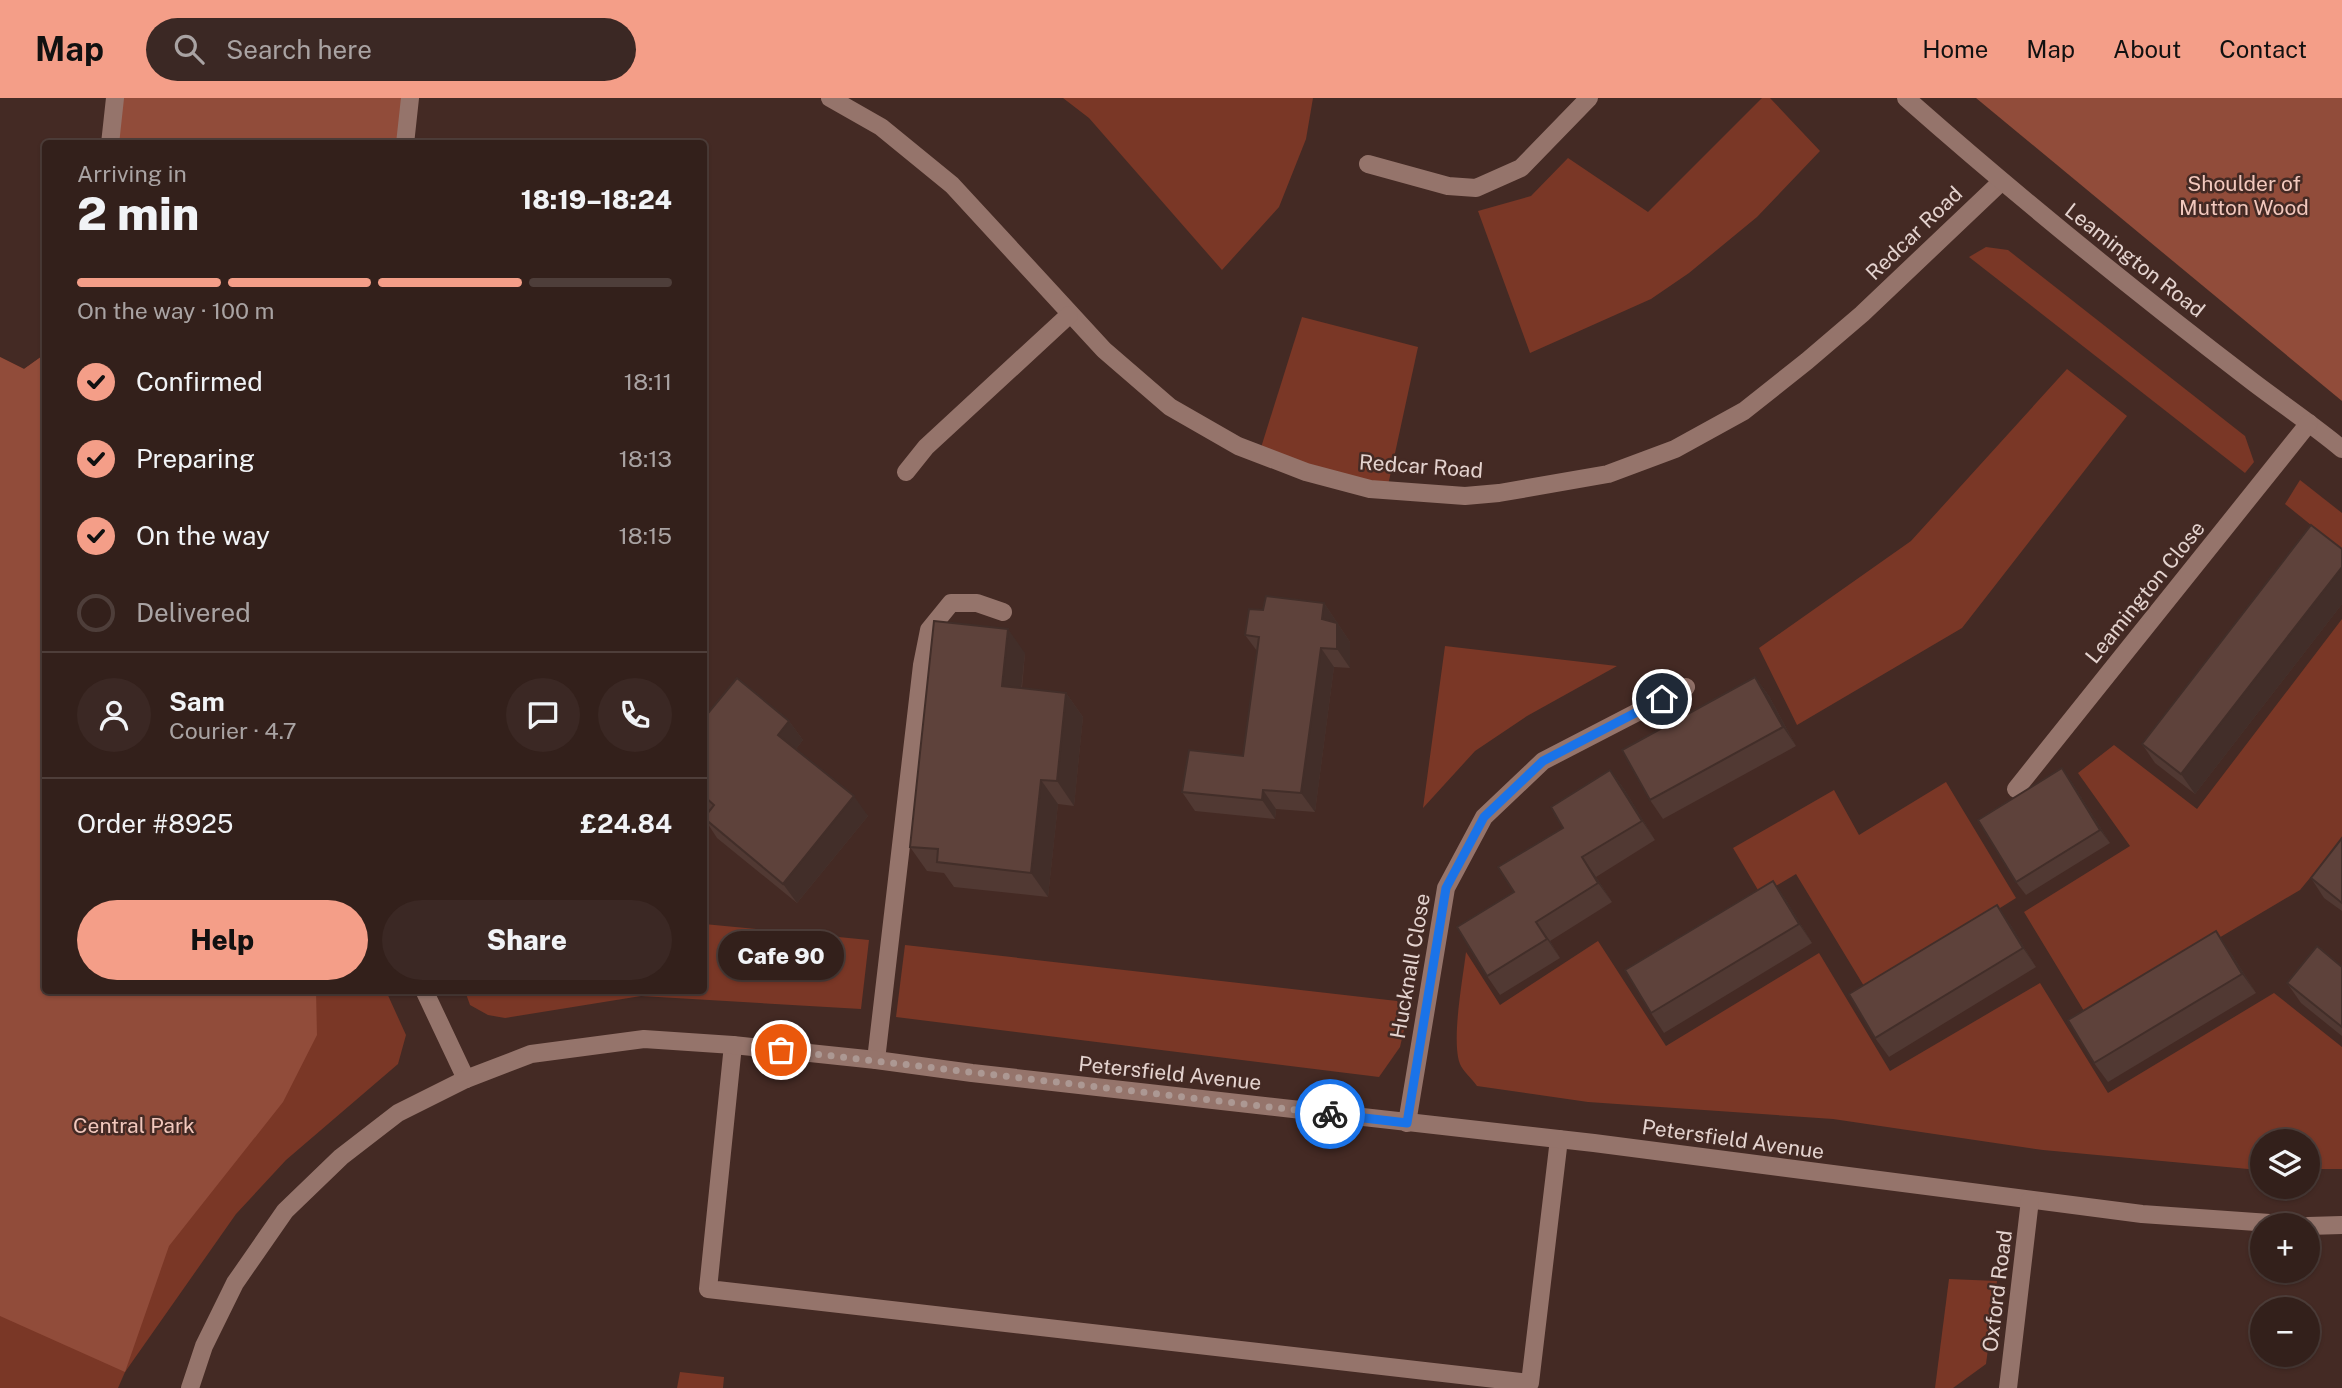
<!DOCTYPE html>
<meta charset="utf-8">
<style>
body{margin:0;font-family:"Public Sans",sans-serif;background:#3b2824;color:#f1f3f6;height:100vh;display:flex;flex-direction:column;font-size:26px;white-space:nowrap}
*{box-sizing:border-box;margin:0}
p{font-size:23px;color:#a9a3a3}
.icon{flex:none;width:38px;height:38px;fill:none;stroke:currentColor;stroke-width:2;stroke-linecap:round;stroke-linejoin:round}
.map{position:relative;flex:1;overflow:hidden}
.sheet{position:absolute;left:42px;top:42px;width:665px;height:854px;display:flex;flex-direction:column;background:#33201b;border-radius:7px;box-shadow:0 2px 5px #0004,0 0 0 2px #4e3e3a}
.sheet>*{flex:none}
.buttons{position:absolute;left:2250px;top:1031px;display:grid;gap:14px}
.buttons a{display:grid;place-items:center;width:70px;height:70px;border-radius:50%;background:#33201b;box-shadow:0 2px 5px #0004,0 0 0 2px #4e3e3a;font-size:35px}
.pin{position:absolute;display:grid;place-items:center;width:60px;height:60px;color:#fff;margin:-30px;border:4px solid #fff;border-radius:50%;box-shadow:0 2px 7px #0007}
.courier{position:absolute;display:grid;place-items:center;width:70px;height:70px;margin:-35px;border:5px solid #1a73e8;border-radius:50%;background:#fff;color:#222;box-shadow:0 2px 9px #0007}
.bubble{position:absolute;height:49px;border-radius:24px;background:#33201b;box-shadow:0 2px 5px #0004,0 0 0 2px #4e3e3a;font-size:23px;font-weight:800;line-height:49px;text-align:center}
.summary em{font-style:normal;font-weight:800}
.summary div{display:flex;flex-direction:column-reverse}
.summary{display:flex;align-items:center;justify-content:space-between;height:119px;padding:0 35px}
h1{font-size:46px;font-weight:800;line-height:52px}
.bar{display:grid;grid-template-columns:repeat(4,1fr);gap:10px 7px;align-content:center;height:84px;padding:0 35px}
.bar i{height:9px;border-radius:5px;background:#4e3e3a}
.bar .selected{background:#f49e88}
.bar p{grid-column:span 4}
.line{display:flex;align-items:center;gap:18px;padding:0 35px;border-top:2px solid #4e3e3a}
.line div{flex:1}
.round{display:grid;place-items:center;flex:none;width:74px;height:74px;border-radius:37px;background:#3b2824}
ol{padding:0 35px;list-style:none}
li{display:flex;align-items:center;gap:21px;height:77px}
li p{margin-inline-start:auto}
li .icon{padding:7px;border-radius:50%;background:#f49e88;color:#111;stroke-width:4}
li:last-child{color:#a9a3a3}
li i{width:38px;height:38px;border:4px solid #4e3e3a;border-radius:50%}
.primary-button{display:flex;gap:14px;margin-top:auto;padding:14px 35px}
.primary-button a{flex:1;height:80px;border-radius:42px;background:#f49e88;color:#111;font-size:28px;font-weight:800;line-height:80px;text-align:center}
.primary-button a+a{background:#3b2824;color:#f1f3f6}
header{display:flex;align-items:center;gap:42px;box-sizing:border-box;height:98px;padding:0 35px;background:#f49e88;color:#111}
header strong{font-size:33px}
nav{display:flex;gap:38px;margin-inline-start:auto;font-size:24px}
.search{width:490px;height:63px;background:#3b2824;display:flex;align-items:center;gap:18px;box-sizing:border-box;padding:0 24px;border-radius:38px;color:#a9a3a3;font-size:26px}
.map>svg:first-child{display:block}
</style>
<header>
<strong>Map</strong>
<div class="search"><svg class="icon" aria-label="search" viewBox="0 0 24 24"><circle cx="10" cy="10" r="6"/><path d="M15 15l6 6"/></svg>Search here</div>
<nav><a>Home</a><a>Map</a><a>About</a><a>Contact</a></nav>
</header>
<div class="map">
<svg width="2342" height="1290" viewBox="0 0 2342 1290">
<rect width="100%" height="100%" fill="#442a24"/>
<!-- green -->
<g fill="#7a3726">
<polygon points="1063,0 1313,0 1306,41 1279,109 1222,172 1089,20"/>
<polygon points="1762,0 1770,0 1820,53 1757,119 1689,175 1651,201 1530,255 1478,113 1531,98 1568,60 1648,114"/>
<polygon points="1986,149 2008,152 2245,338 2254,364 2245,375 1969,159"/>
<polygon points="1302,219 1418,249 1387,392 1259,356"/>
<polygon points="45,256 46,892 386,893 406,937 398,966 286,1062 236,1116 125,1274 118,1290 0,1290 0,259 24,271"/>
<polygon points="2067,271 2127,318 1962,530 1797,627 1759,550 1911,443"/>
<polygon points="2300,382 2342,415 2342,452 2285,406"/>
<polygon points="2342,521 2342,741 2300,792 2087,918 2024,814 2130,748 2078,675 2114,647 2197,711"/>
<polygon points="1445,548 1617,568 1527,618 1475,653 1423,710"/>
<polygon points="1946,684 2016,800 1867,893 1796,776 1761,797 1733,750 1834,692 1859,737"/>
<polygon points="704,826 869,842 861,911 641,898 505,920 488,917 470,907 465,893 704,892"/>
<path d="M 1598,843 L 1666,948 L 1819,855 L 1890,973 L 2040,885 L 2108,995 L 2274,895 L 2342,949 L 2342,1071 L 2308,1071 L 2308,1043 L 2263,1043 L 2263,1072 L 2259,1072 L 2043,1052 L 1833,1021 L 1588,1004 L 1477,988 C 1472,981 1463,973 1460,966 C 1451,942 1463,880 1466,854 L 1500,907 Z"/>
<polygon points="905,847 1397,903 1407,919 1400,949 1379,979 896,919"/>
<polygon points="1949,1181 1997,1183 1986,1266 1953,1290 1935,1290"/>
<polygon points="680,1274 724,1279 723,1290 677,1290"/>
</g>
<!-- forest -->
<g fill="#914c3a">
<polygon points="115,0 410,0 405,45 110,46"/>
<polygon points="1976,0 2342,0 2342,303"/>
<polygon points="45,256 46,892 316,893 317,937 283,1004 169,1148 125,1274 0,1218 0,259 24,271"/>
</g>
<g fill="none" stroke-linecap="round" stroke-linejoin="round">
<!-- minor -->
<g stroke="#95746b" stroke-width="18">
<polyline points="830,0 881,29 952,87 1104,252 1170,309 1238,348 1306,374 1370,391 1465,398 1499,395 1608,376 1675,351 1744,313 1807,263 1862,216 2001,84"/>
<path d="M 1906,0 C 2018,99 2134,193 2253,284 C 2282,306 2313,327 2342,351"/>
<polyline points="110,46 115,0"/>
<polyline points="405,46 410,0"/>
<polyline points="1368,66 1448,88 1476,90 1521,70 1589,0"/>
<polyline points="906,374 926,349 1069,217"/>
<polyline points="2016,691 2309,325"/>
<polyline points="424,892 466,981"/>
<polyline points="733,947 708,1191 1530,1285 1559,1041"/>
<polyline points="876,962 922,567 929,532 951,505 977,505 1003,514"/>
<polyline points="1407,1025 1446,790 1484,719 1543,663 1686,589"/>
<polyline points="2308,1128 2342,1127"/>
<polyline points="190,1290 204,1248 235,1185 285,1113 341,1059 398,1015 466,981 531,956 644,941 733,947 876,962 972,975 1594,1045 2142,1116 2298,1127"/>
<polyline points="2008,1290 2030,1102"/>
</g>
</g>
<!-- wall -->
<g fill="#513933">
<polygon points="2342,451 2342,506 2195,696 2155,665 2142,646"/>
<polygon points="1324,505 1350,544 1350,570 1334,569 1315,714 1276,711 1275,721 1195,713 1182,694 1243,658 1257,553 1245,537 1263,512"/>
<polygon points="1025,555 1022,590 1066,595 1083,619 1074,708 1058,706 1048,799 954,789 944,775 927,773 910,749"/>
<polygon points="1755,579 1769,598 1796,648 1663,721 1650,702"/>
<polygon points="704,620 789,623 803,642 796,651 868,718 797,805 717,740 704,720 710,712 704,706"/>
<polygon points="1610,672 1624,691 1655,742 1596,779 1612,804 1550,843 1560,860 1500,897 1487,878 1514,794 1563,730"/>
<polygon points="2071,683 2110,745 2026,797 2016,784"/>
<polygon points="2342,740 2342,813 2324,800 2311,780"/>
<polygon points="1773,783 1786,802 1812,845 1664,935 1651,915"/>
<polygon points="2010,826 2036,869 1889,959 1875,940"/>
<polygon points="2229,852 2256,895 2108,984 2094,965"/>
<polygon points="2342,869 2342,938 2301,905 2287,885"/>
</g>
<!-- shaded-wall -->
<g fill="#422e29">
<polygon points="2342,469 2342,506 2195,696 2181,676"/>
<polygon points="1324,505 1350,544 1350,570 1337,551 1322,521"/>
<polygon points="1008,531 1025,555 1019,612 1002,588"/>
<polygon points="1321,550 1334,569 1315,714 1301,695"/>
<polygon points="1755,579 1769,598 1796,648 1783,629"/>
<polygon points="1066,595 1083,619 1074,708 1057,683"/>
<polygon points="789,623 803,642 792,656 778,637"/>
<polygon points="2062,670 2071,683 2110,745 2100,732"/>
<polygon points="1610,672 1624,691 1655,742 1642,723"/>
<polygon points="1041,682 1058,706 1048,799 1031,775"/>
<polygon points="1263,692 1276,711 1275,721 1262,702"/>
<polygon points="854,698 868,718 797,805 783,786"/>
<polygon points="1582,759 1596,779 1612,804 1598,785"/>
<polygon points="1773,783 1786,802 1812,845 1799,826"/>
<polygon points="1997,807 2010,826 2036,869 2023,850"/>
<polygon points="1536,824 1550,843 1560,860 1547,841"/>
<polygon points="2216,833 2229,852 2256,895 2242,876"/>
</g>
<!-- building -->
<g fill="#5e423b" stroke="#422e29" stroke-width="2">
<polygon points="2311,427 2342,451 2342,469 2181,676 2142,646"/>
<polygon points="1266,498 1324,505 1322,521 1337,525 1337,551 1321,550 1301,695 1263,692 1262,702 1182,694 1189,652 1243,658 1259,539 1245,537 1249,511 1263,512"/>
<polygon points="934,523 1008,531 1002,588 1066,595 1057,683 1041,682 1031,775 937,764 938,751 910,749"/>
<polygon points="1755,579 1783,629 1650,702 1622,652"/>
<polygon points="737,580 789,623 778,637 854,698 783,786 704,720 714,707 704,698 704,620"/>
<polygon points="2062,670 2100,732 2016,784 1978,722"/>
<polygon points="1610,672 1642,723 1582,759 1598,785 1536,824 1547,841 1487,878 1457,829 1514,794 1498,769 1563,730 1551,709"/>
<polygon points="2342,740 2342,805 2311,780"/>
<polygon points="1773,783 1799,826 1651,915 1625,872"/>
<polygon points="1997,807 2023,850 1875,940 1849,896"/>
<polygon points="2216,833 2242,876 2094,965 2068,922"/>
<polygon points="2317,848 2342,869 2342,929 2287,885"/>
</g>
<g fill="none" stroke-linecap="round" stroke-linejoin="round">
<!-- done -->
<polyline stroke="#ac9893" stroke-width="7" stroke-dasharray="0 12.6" points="781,952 1330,1016"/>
<!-- route -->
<polyline stroke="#1a73e8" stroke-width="9" points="1330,1016 1407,1025 1446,790 1484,719 1543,663 1662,601"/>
</g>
<g text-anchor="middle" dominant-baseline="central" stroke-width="5" stroke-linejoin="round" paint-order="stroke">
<!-- park labels -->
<g font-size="21" fill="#f2c8bd" stroke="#442a24">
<text x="2244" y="85">Shoulder of<tspan x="2244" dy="24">Mutton Wood</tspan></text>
<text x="134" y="1027">Central Park</text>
</g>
<!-- street labels -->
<g font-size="21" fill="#e4d3cf" stroke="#442a24">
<text transform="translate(1914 135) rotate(-44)">Redcar Road</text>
<text transform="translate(2135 162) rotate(38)">Leamington Road</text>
<text transform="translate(1421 368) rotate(4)">Redcar Road</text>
<text transform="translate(2145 494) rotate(-51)">Leamington Close</text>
<text transform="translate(1410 868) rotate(-80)">Hucknall Close</text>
<text transform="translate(1170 975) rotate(6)">Petersfield Avenue</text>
<text transform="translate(1733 1041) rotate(8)">Petersfield Avenue</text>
<text transform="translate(1997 1193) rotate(-83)">Oxford Road</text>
</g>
</g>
</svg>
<div class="buttons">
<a><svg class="icon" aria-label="layers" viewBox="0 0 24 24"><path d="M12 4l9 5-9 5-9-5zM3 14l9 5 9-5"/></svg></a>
<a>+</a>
<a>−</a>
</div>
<div class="pin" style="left:781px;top:952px;background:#ea580c"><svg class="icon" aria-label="bag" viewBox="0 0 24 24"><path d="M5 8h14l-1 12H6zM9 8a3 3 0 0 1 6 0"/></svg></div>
<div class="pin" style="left:1662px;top:601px;background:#1f2937"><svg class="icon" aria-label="home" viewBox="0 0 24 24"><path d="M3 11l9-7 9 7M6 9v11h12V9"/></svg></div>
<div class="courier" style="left:1330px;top:1016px"><svg class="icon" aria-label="bike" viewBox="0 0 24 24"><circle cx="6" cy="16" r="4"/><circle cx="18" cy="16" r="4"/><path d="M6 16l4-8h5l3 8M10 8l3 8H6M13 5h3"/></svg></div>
<div class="bubble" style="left:718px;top:833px;width:126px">Cafe 90</div>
<section class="sheet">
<div class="summary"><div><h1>2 min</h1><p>Arriving in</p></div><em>18:19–18:24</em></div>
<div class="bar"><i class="selected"></i><i class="selected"></i><i class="selected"></i><i></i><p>On the way · 100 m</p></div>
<ol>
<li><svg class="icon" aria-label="check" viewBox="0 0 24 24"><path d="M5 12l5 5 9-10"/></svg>Confirmed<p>18:11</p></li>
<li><svg class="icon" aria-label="check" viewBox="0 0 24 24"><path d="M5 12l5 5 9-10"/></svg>Preparing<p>18:13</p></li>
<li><svg class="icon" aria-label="check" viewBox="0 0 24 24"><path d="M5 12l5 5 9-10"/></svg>On the way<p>18:15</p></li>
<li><i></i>Delivered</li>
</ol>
<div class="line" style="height:126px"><a class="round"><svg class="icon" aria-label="person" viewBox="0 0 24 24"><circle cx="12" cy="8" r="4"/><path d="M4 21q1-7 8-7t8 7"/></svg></a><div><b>Sam</b><p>Courier · 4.7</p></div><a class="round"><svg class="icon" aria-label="chat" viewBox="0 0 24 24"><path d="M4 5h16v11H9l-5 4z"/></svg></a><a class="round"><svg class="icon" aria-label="phone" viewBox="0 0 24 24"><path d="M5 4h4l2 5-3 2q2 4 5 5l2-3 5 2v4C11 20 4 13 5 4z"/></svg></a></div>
<div class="line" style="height:91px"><div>Order #8925</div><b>£24.84</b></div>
<div class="primary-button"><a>Help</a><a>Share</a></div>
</section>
</div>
